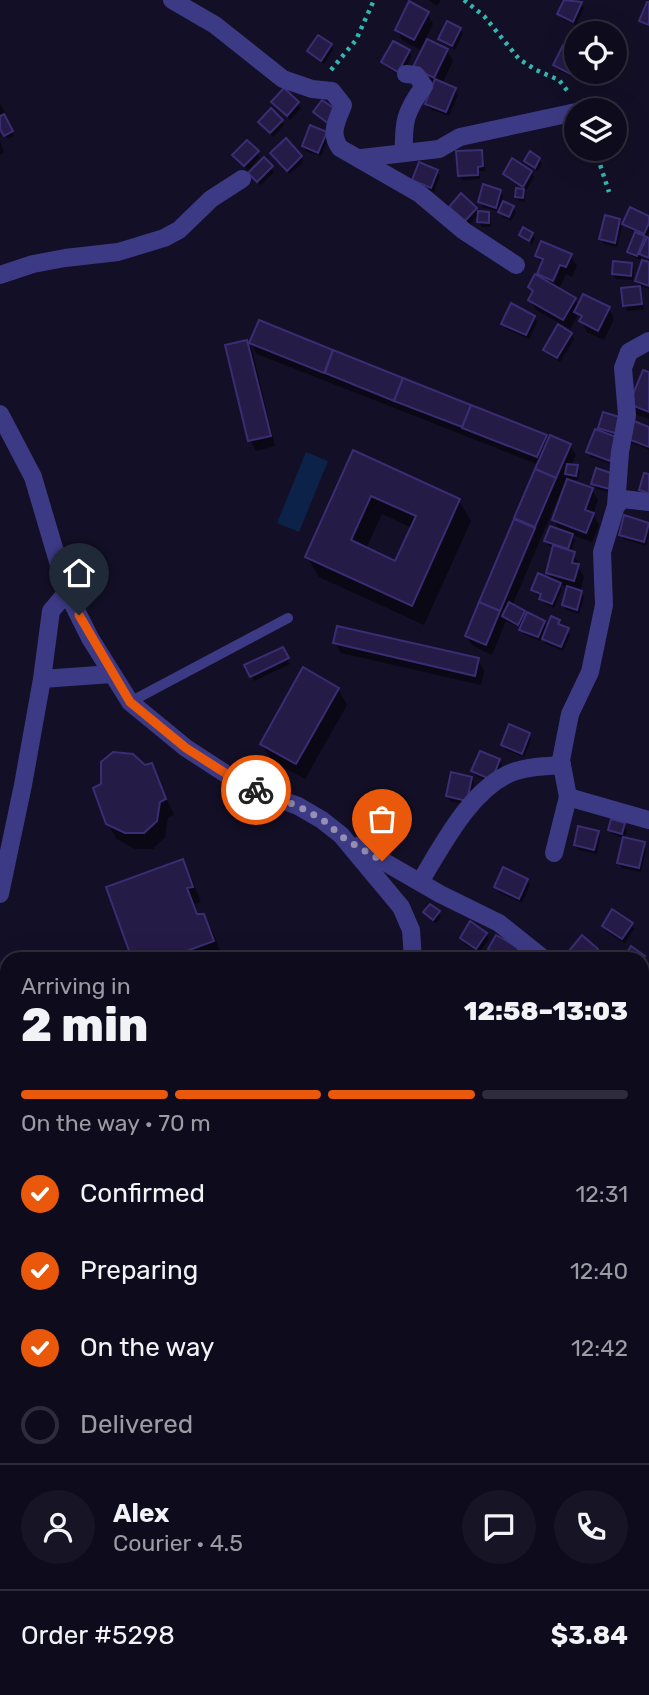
<!DOCTYPE html>
<meta charset="utf-8">
<style>
body{margin:0;font-family:Rubik,sans-serif;background:#171425;color:#f1f3f6;height:100vh;display:flex;flex-direction:column;font-size:26px;white-space:nowrap}
*{box-sizing:border-box;margin:0}
p{font-size:23px;color:#9b9ba3}
.icon{flex:none;width:38px;height:38px;fill:none;stroke:currentColor;stroke-width:2;stroke-linecap:round;stroke-linejoin:round}
.map{position:relative;flex:1;overflow:hidden}
.drawer{position:absolute;left:0px;top:952px;width:649px;height:744px;display:flex;flex-direction:column;background:#0e0b1c;border-radius:21px 21px 0 0;box-shadow:0 7px 28px #0002,0 0 0 2px #2e2b3b}
.drawer>*{flex:none}
.fabs{position:absolute;left:564px;top:21px;display:grid;gap:14px}
.fabs a{display:grid;place-items:center;width:63px;height:63px;border-radius:50%;background:#0e0b1c;box-shadow:0 7px 28px #0002,0 0 0 2px #2e2b3b;font-size:35px}
.pin{position:absolute;display:grid;place-items:center;width:60px;height:60px;color:#fff;margin:-72px -30px;border-radius:50% 50% 50% 0;rotate:-45deg;box-shadow:0 0 7px #0007}
.pin .icon{rotate:45deg}
.courier{position:absolute;display:grid;place-items:center;width:70px;height:70px;margin:-35px;border:5px solid #ea580c;border-radius:50%;background:#fff;color:#222;box-shadow:0 2px 9px #0007}
.overview em{font-style:normal;font-weight:800}
.overview div{display:flex;flex-direction:column-reverse}
.overview{display:flex;align-items:center;justify-content:space-between;height:119px;padding:0 21px}
h1{font-size:46px;font-weight:800;line-height:52px}
.bar{display:grid;grid-template-columns:repeat(4,1fr);gap:10px 7px;align-content:center;height:84px;padding:0 21px}
.bar i{height:9px;border-radius:5px;background:#2e2b3b}
.bar .on{background:#ea580c}
.bar p{grid-column:span 4}
.line{display:flex;align-items:center;gap:18px;padding:0 21px;border-top:2px solid #2e2b3b}
.line div{flex:1}
.round{display:grid;place-items:center;flex:none;width:74px;height:74px;border-radius:37px;background:#171425}
ol{padding:0 21px;list-style:none}
li{display:flex;align-items:center;gap:21px;height:77px}
li p{margin-inline-start:auto}
li .icon{padding:7px;border-radius:50%;background:#ea580c;color:#fff;stroke-width:4}
li:last-child{color:#9b9ba3}
li i{width:38px;height:38px;border:4px solid #2e2b3b;border-radius:50%}
.map>svg:first-child{display:block}
</style>
<div class="map">
<svg width="649" height="1695" viewBox="0 0 649 1695">
<rect width="100%" height="100%" fill="#130f26"/>
<!-- water -->
<polygon fill="#0c2248" points="306,452 328,461 299,532 277,523"/>
<!-- shadow -->
<g fill="#0007" fill-rule="evenodd">
<polygon points="429,0 441,0 437,6"/>
<polygon points="566,0 574,0 581,4 584,8 576,25 562,19 559,14"/>
<polygon points="427,13 433,24 425,40 447,51 453,61 442,84 455,90 458,95 449,116 430,109 427,104 435,85 421,77 423,51 403,41 397,30"/>
<polygon points="460,30 463,34 455,50 443,43 440,38"/>
<polygon points="331,45 333,50 324,64 312,56 309,51"/>
<polygon points="409,51 412,56 401,76 386,67 383,62"/>
<polygon points="555,65 576,72 586,72 581,81 558,70"/>
<polygon points="284,90 301,108 290,120 273,102"/>
<polygon points="0,103 6,115 3,116 14,136 8,139 0,125"/>
<polygon points="282,121 284,125 273,137 260,122"/>
<polygon points="325,133 328,138 321,156 306,151 303,146"/>
<polygon points="0,141 4,153 0,155"/>
<polygon points="481,151 484,156 485,171 479,171 480,179 462,180 460,175"/>
<polygon points="257,153 260,157 248,170 237,160"/>
<polygon points="301,157 303,162 290,174 275,158"/>
<polygon points="539,159 542,164 538,171 529,166 526,161"/>
<polygon points="271,167 274,172 261,185 253,178"/>
<polygon points="437,172 440,176 434,192 416,184 414,179"/>
<polygon points="531,172 534,177 526,190 508,179 505,174"/>
<polygon points="517,190 525,191 525,202 519,201 516,196"/>
<polygon points="500,191 503,196 501,202 513,207 516,212 511,221 503,217 500,212 483,207 480,202"/>
<polygon points="461,196 480,213 469,225 454,212"/>
<polygon points="488,213 491,218 491,227 482,227 479,222"/>
<polygon points="649,218 649,232 646,238 649,240 649,260 642,254 640,260 632,256 629,252 636,233 627,228 624,224"/>
<polygon points="619,221 622,226 617,247 604,244 601,239"/>
<polygon points="532,234 535,239 532,244 524,240 521,235"/>
<polygon points="537,255 570,256 577,266 572,277 566,274 559,290 575,299 579,306 608,308 614,319 604,340 587,332 578,315 570,329 536,310 530,300 533,294 530,287 543,281 539,274 542,265"/>
<polygon points="649,264 649,289 639,285 637,280"/>
<polygon points="631,265 634,269 633,280 616,279 613,274"/>
<polygon points="639,288 644,309 628,311 625,306"/>
<polygon points="534,317 537,322 529,339 506,329 503,324"/>
<polygon points="260,322 545,436 549,442 570,445 576,455 571,466 577,467 580,472 578,480 566,480 592,490 598,500 593,514 599,525 592,542 572,535 575,540 571,552 580,564 579,568 584,577 580,592 584,597 579,614 566,610 563,605 568,587 560,585 562,589 554,608 544,603 542,597 536,594 533,590 552,581 547,573 554,547 549,546 546,541 560,531 554,520 567,485 564,484 512,606 524,612 527,617 544,622 548,628 558,621 570,635 563,651 546,644 542,637 540,641 524,634 521,628 506,621 492,655 473,646 466,636 539,465 257,354 251,344"/>
<polygon points="571,334 574,339 560,362 547,354 545,350"/>
<polygon points="247,342 250,347 251,345 275,446 256,451 250,440"/>
<polygon points="649,374 649,419 637,415 631,404"/>
<polygon points="622,420 613,465 591,457 588,452 604,435 600,428"/>
<polygon points="649,429 649,450 632,443 630,439"/>
<path d="M 354,453 L 459,501 L 471,521 L 424,625 L 319,577 L 307,557 ZM 382,514 L 412,528 L 396,563 L 366,549 Z"/>
<polygon points="597,470 612,493 596,489 593,484"/>
<polygon points="648,524 649,536 646,546 623,539 621,534"/>
<polygon points="335,642 478,660 484,671 481,685 341,653"/>
<polygon points="283,650 290,664 254,681 247,666"/>
<polygon points="338,689 347,705 305,779 271,760 262,744"/>
<polygon points="529,735 531,740 524,757 506,750 503,745"/>
<polygon points="499,761 502,765 494,783 476,776 473,771"/>
<polygon points="151,765 174,815 168,817 165,837 153,849 135,849 117,839 107,823 145,767"/>
<polygon points="471,779 474,783 469,805 450,801 447,796"/>
<polygon points="624,825 627,830 624,838 613,834 610,829"/>
<polygon points="598,832 600,837 597,854 578,850 576,845"/>
<polygon points="644,844 646,849 641,872 622,868 619,863"/>
<polygon points="182,861 191,877 201,902 195,904 199,916 203,916 213,932 222,957 134,959"/>
<polygon points="527,880 530,885 522,903 499,892 496,887"/>
<polygon points="425,913 438,913 441,917 436,924"/>
<polygon points="632,924 634,929 625,943 606,931 604,926"/>
<polygon points="486,934 489,939 479,953 464,943 462,938"/>
<polygon points="490,949 518,949 521,954 518,959 490,959 493,954"/>
<polygon points="597,950 599,955 596,959 574,959 570,953"/>
<polygon points="644,957 647,962 642,968 642,959"/>
<polygon points="142,1689 187,1689 187,1695 146,1695"/>
</g>
<!-- building -->
<g fill="#241b47" stroke="#3b2d73" stroke-width="2" fill-rule="evenodd">
<polygon points="564,0 582,2 573,22 557,14"/>
<polygon points="409,1 429,12 414,40 395,30"/>
<polygon points="647,2 649,2 649,25 639,21"/>
<polygon points="447,21 461,28 452,46 438,39"/>
<polygon points="318,35 332,44 321,61 307,51"/>
<polygon points="427,39 448,49 434,78 413,67"/>
<polygon points="393,41 410,50 398,72 381,62"/>
<polygon points="563,45 576,52 576,72 581,72 578,78 553,65"/>
<polygon points="435,79 456,88 446,112 425,104"/>
<polygon points="284,88 299,102 287,116 271,102"/>
<polygon points="322,100 338,111 329,124 313,112"/>
<polygon points="271,108 283,120 270,133 258,122"/>
<polygon points="4,114 13,131 4,136 0,129 0,116"/>
<polygon points="310,125 327,132 318,153 302,146"/>
<polygon points="286,138 302,156 287,171 270,153"/>
<polygon points="247,140 259,151 244,166 232,155"/>
<polygon points="482,150 483,166 478,167 478,175 458,176 456,151"/>
<polygon points="530,151 540,158 535,168 524,161"/>
<polygon points="264,157 273,166 257,182 248,173"/>
<polygon points="512,158 532,171 523,187 503,174"/>
<polygon points="419,162 438,170 431,188 412,180"/>
<polygon points="483,184 501,190 496,208 478,202"/>
<polygon points="516,188 524,189 523,198 515,197"/>
<polygon points="461,193 477,208 465,221 449,207"/>
<polygon points="503,201 514,206 509,217 498,212"/>
<polygon points="630,207 649,216 649,223 644,234 622,224"/>
<polygon points="478,211 489,212 489,223 477,222"/>
<polygon points="605,215 620,219 615,243 599,239"/>
<polygon points="523,227 533,233 529,241 519,235"/>
<polygon points="635,232 645,236 637,256 627,252"/>
<polygon points="647,237 649,238 649,258 639,254"/>
<polygon points="541,241 572,254 566,267 560,265 553,281 537,274 543,259 535,256"/>
<polygon points="642,260 649,262 649,286 635,281"/>
<polygon points="613,261 632,263 631,276 612,274"/>
<polygon points="535,274 576,298 563,320 528,300 533,291 528,287"/>
<polygon points="640,286 642,304 623,306 621,288"/>
<polygon points="583,294 610,307 598,331 579,321 582,316 574,312"/>
<polygon points="511,303 535,316 526,335 501,324"/>
<polygon points="259,320 333,350 324,373 249,343"/>
<polygon points="558,324 572,333 557,358 543,350"/>
<polygon points="247,340 271,436 248,441 225,345"/>
<polygon points="333,350 403,378 394,401 325,373"/>
<polygon points="643,370 649,372 649,412 629,404"/>
<polygon points="403,378 471,405 462,427 394,401"/>
<polygon points="471,405 547,435 537,457 462,428"/>
<polygon points="603,412 623,418 618,434 598,428"/>
<polygon points="634,421 649,427 649,447 628,439"/>
<polygon points="595,429 619,438 610,461 586,452"/>
<polygon points="550,435 571,444 556,478 535,469"/>
<path d="M 353,450 L 460,499 L 412,606 L 305,557 ZM 371,496 L 416,516 L 395,561 L 351,540 Z"/>
<polygon points="567,464 578,465 576,476 565,474"/>
<polygon points="596,468 614,474 610,489 591,484"/>
<polygon points="535,469 556,478 535,527 514,518"/>
<polygon points="644,473 649,474 649,493 639,490"/>
<polygon points="567,479 593,488 585,510 594,513 586,533 552,520"/>
<polygon points="624,515 649,523 644,542 619,535"/>
<polygon points="514,519 535,528 500,611 479,602"/>
<polygon points="550,526 573,534 568,549 544,541"/>
<polygon points="553,545 575,552 572,563 579,564 574,581 546,573"/>
<polygon points="538,573 561,583 552,604 539,599 541,594 531,590"/>
<polygon points="567,586 582,591 577,610 562,605"/>
<polygon points="479,602 500,611 486,645 465,636"/>
<polygon points="509,602 525,611 518,625 502,616"/>
<polygon points="527,612 545,621 538,637 519,630"/>
<polygon points="551,616 560,620 558,624 569,628 561,647 542,639"/>
<polygon points="337,626 479,658 475,676 333,643"/>
<polygon points="283,647 289,658 250,677 244,665"/>
<polygon points="303,667 339,688 296,764 260,744"/>
<polygon points="509,724 530,733 522,754 501,745"/>
<polygon points="480,751 500,759 492,780 471,771"/>
<polygon points="113,752 133,754 145,765 152,763 166,799 160,802 157,821 144,833 125,833 106,824 93,788 101,784 101,762"/>
<polygon points="451,772 472,777 467,801 446,796"/>
<polygon points="611,819 625,823 622,834 608,830"/>
<polygon points="578,826 599,831 594,850 574,845"/>
<polygon points="623,837 645,842 639,868 617,863"/>
<polygon points="183,859 193,887 187,888 197,914 204,914 214,941 165,959 132,959 106,887"/>
<polygon points="503,867 528,879 519,899 494,887"/>
<polygon points="430,904 440,911 433,920 423,912"/>
<polygon points="612,909 633,923 622,939 602,926"/>
<polygon points="470,921 487,933 476,949 460,938"/>
<polygon points="496,935 519,948 513,959 488,959 492,952 488,949"/>
<polygon points="582,935 598,949 590,959 575,959 568,952"/>
<polygon points="631,946 645,956 642,960 623,959"/>
<polygon points="35,1689 53,1689 51,1695 34,1693"/>
</g>
<g fill="none" stroke-linecap="round" stroke-linejoin="round">
<!-- path -->
<g stroke="#2fb8b0" stroke-width="4.5" stroke-dasharray="3.5 5" stroke-linecap="butt">
<polyline points="464,0 484,16 519,59 536,70 559,80 569,93"/>
<polyline points="331,70 356,40 374,0"/>
<polyline points="595,149 609,192"/>
<polyline points="0,1490 7,1490"/>
</g>
<!-- service -->
<polyline stroke="#3d3a85" stroke-width="10" points="130,702 288,618"/>
<!-- minor -->
<g stroke="#3d3a85" stroke-width="18">
<path d="M 172,0 L 215,25 L 283,79 L 312,89 L 332,91 L 343,105 C 337,121 329,133 340,148 L 420,194 L 464,231 L 516,265"/>
<path d="M 404,153 C 403,122 405,112 424,86 L 416,75 L 406,74"/>
<polyline points="362,158 439,149 460,137 576,112"/>
<polyline points="0,275 33,264 65,258 118,252 164,238 179,230 211,199 242,179"/>
<polyline points="0,414 33,477 67,592 51,611 42,679 23,785 0,894"/>
<polyline points="649,502 623,499 616,506 602,552 604,605 590,672 570,714 561,760 568,797 649,820"/>
<polyline points="616,506 620,452 627,415 623,368 629,352 649,341"/>
<polyline points="67,592 90,638 130,702 186,748 246,787 298,806 322,820 341,835 401,907 411,930 413,959"/>
<polyline points="42,679 112,674"/>
<polyline points="357,846 440,894 499,923 544,959"/>
<polyline points="554,853 568,797"/>
<path d="M 420,882 C 442,846 471,788 513,772 C 529,766 546,766 562,765"/>
<polyline points="0,1085 7,1087"/>
<polyline points="0,1393 7,1413"/>
<polyline points="61,1695 62,1689"/>
</g>
</g>
<g fill="none" stroke-linecap="round" stroke-linejoin="round">
<!-- done -->
<polyline stroke="#948fb3" stroke-width="7" stroke-dasharray="0 12.6" points="256,790 298,806 323,820 345,839 382,861"/>
<!-- route -->
<polyline stroke="#ea580c" stroke-width="9" points="79,615 130,702 186,748 247,787 256,790"/>
</g>
</svg>
<div class="fabs">
<a><svg class="icon" aria-label="locate" viewBox="0 0 24 24"><circle cx="12" cy="12" r="6"/><path d="M12 2v4M12 18v4M2 12h4M18 12h4"/></svg></a>
<a><svg class="icon" aria-label="layers" viewBox="0 0 24 24"><path d="M12 4l9 5-9 5-9-5zM3 14l9 5 9-5"/></svg></a>
</div>
<div class="pin" style="left:382px;top:861px;background:#ea580c"><svg class="icon" aria-label="bag" viewBox="0 0 24 24"><path d="M5 8h14l-1 12H6zM9 8a3 3 0 0 1 6 0"/></svg></div>
<div class="pin" style="left:79px;top:615px;background:#1f2937"><svg class="icon" aria-label="home" viewBox="0 0 24 24"><path d="M3 11l9-7 9 7M6 9v11h12V9"/></svg></div>
<div class="courier" style="left:256px;top:790px"><svg class="icon" aria-label="bike" viewBox="0 0 24 24"><circle cx="6" cy="16" r="4"/><circle cx="18" cy="16" r="4"/><path d="M6 16l4-8h5l3 8M10 8l3 8H6M13 5h3"/></svg></div>
<section class="drawer">
<div class="overview"><div><h1>2 min</h1><p>Arriving in</p></div><em>12:58–13:03</em></div>
<div class="bar"><i class="on"></i><i class="on"></i><i class="on"></i><i></i><p>On the way · 70 m</p></div>
<ol>
<li><svg class="icon" aria-label="check" viewBox="0 0 24 24"><path d="M5 12l5 5 9-10"/></svg>Confirmed<p>12:31</p></li>
<li><svg class="icon" aria-label="check" viewBox="0 0 24 24"><path d="M5 12l5 5 9-10"/></svg>Preparing<p>12:40</p></li>
<li><svg class="icon" aria-label="check" viewBox="0 0 24 24"><path d="M5 12l5 5 9-10"/></svg>On the way<p>12:42</p></li>
<li><i></i>Delivered</li>
</ol>
<div class="line" style="height:126px"><a class="round"><svg class="icon" aria-label="person" viewBox="0 0 24 24"><circle cx="12" cy="8" r="4"/><path d="M4 21q1-7 8-7t8 7"/></svg></a><div><b>Alex</b><p>Courier · 4.5</p></div><a class="round"><svg class="icon" aria-label="chat" viewBox="0 0 24 24"><path d="M4 5h16v11H9l-5 4z"/></svg></a><a class="round"><svg class="icon" aria-label="phone" viewBox="0 0 24 24"><path d="M5 4h4l2 5-3 2q2 4 5 5l2-3 5 2v4C11 20 4 13 5 4z"/></svg></a></div>
<div class="line" style="height:91px"><div>Order #5298</div><b>$3.84</b></div>
</section>
</div>
